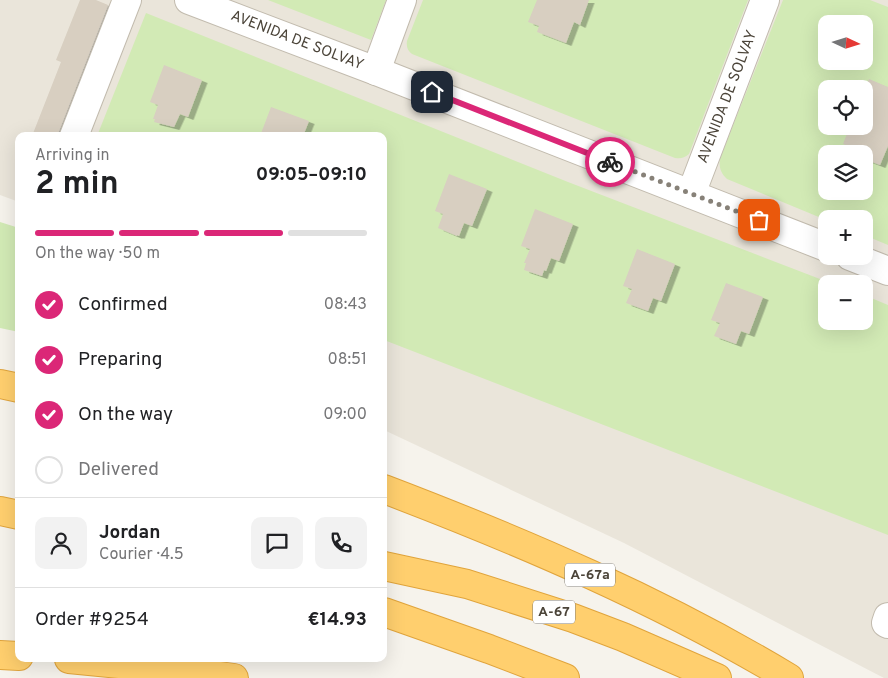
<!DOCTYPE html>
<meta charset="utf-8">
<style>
body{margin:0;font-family:Overpass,sans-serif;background:#f2f2f2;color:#202124;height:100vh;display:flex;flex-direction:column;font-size:19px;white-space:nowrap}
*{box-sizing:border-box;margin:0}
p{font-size:16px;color:#757577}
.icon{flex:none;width:28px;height:28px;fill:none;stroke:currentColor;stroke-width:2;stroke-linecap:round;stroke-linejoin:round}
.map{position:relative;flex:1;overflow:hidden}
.side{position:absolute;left:15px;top:132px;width:372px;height:530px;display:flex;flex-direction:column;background:#fff;border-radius:10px;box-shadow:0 5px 20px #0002}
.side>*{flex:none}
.needle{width:32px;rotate:94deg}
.tools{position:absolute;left:818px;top:15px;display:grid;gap:10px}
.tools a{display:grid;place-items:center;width:55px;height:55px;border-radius:10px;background:#fff;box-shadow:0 5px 20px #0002;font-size:25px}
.pin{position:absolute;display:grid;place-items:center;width:42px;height:42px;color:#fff;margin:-21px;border-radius:10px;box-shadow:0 2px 8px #0006}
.courier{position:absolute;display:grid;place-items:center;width:50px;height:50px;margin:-25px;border:4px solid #db2777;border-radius:50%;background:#fff;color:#222;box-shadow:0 1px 6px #0007}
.summary em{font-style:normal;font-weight:700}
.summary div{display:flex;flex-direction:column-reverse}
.summary{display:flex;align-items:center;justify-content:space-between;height:85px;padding:0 20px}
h1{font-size:32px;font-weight:700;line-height:38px}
.bar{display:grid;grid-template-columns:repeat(4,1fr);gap:8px 5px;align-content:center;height:60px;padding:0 20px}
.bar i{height:6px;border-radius:4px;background:#e0e0e0}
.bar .active{background:#db2777}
.bar p{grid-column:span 4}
.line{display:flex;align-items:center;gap:12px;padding:0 20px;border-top:1px solid #e0e0e0}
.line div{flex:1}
.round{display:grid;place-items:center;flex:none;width:52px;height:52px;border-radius:10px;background:#f2f2f2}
ol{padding:0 20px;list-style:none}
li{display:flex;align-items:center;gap:15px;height:55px}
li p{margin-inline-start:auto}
li .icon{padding:5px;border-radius:50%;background:#db2777;color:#fff;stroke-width:4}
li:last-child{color:#757577}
li i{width:28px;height:28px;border:2px solid #e0e0e0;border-radius:50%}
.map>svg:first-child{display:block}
</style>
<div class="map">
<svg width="888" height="678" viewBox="0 0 888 678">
<defs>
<filter id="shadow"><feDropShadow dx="5.5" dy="3" stdDeviation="0" flood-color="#0004"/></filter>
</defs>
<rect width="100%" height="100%" fill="#f6f3ec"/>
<!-- residential -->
<path fill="#eae5da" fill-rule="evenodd" d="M 0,0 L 888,0 L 888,678 L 884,678 L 624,543 L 384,430 L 384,136 L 19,136 L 19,202 L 0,195 ZM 826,24 L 864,24 L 864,61 L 826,61 ZM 826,89 L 864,89 L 864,126 L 826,126 ZM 826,154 L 864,154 L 864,191 L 826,191 ZM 826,219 L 864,219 L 864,256 L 826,256 ZM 826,284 L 864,284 L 864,321 L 826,321 Z"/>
<!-- green -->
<g fill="#d2eab5" fill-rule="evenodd">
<polygon points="268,0 386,0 371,40"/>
<path d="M 423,0 L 748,0 L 689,154 C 684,158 681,159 675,158 L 412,54 C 408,51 406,47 407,41 Z"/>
<path d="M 783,0 L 870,0 L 888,7 L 888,245 L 864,235 L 864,219 L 826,219 L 826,220 L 727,179 C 720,172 719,167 720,158 ZM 826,24 L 864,24 L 864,61 L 826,61 ZM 826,89 L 864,89 L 864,126 L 826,126 ZM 826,154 L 864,154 L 864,191 L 826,191 Z"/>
<polygon points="146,13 568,182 833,284 826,284 826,321 864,321 864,295 888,305 888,535 384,340 384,136 97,136"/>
<polygon points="0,222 19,228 19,332 0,328"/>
</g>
<!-- building -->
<g fill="#d8cfc1" filter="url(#shadow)">
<polygon points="80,0 96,0 108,5 57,136 32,136 61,62 56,60"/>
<polygon points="537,0 589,0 580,25 574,22 566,43 537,32 539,26 528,22"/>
<polygon points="164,65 202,80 188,117 180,114 174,127 154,122 155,119 153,119 158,105 150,102"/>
<polygon points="869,79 888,87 888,146 880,165 864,159 864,154 851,154 854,148 843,144 850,126 864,126 864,91"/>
<polygon points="271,107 309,121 303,136 260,136"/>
<polygon points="449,174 487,189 472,226 464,223 459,236 457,235 457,236 438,228 443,214 435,211"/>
<polygon points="535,209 573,224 559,261 551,258 546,271 544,270 542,276 524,270 526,263 524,263 530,249 521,246"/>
<polygon points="637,249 675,264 661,301 653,298 648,311 626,303 632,289 623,286"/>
<polygon points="726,283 763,297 749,334 741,331 736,344 714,336 720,323 711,320"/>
</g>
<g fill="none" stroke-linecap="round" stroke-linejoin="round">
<defs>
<g id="minor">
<polyline points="189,0 376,71 826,247"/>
<polyline points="376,71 402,0"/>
<polyline points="74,136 127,0"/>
<polyline points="691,194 765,0"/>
<polyline points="850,256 888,271"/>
<polyline points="888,617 886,623 888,624"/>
</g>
<g id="motorway">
<polyline points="0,384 19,388"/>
<path d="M 384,489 C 523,542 661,601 789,678"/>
<polyline points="0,511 19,515"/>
<polyline points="384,566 467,584 573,618 623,637 717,678"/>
<polyline points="384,612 489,649 565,678"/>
<polyline points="0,655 19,656"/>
<polyline points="69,659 159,668 234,678"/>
</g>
</defs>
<!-- minor casing -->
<use href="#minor" stroke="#c2bbae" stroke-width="30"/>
<!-- motorway casing -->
<use href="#motorway" stroke="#e0a43c" stroke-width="30"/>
<!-- minor -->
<use href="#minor" stroke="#fff" stroke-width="28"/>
<!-- motorway -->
<use href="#motorway" stroke="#ffcf6e" stroke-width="28"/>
</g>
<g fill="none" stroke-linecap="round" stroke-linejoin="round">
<!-- done -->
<polyline stroke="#878178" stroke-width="5" stroke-dasharray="0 9" points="610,162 759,220"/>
<!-- route -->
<polyline stroke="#db2777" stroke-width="6" points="432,92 610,162"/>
</g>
<g text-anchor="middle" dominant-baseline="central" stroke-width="4.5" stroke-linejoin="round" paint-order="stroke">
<!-- shield labels -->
<g fill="#fff" stroke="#817c74" stroke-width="1">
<rect x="565" y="563.5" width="50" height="23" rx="4"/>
<rect x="533" y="600.5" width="42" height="23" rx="4"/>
</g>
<g font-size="14" font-weight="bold" fill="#4b4439">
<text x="590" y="575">A-67a</text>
<text x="554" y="612">A-67</text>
</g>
<!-- street labels -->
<g font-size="15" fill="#4b4439" stroke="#fff">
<text transform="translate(297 41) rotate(21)">AVENIDA DE SOLVAY</text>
<text transform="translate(728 97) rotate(-69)">AVENIDA DE SOLVAY</text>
</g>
</g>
</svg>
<div class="tools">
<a><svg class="needle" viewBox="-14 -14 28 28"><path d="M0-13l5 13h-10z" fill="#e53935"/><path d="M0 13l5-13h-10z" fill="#757577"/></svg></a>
<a><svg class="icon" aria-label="locate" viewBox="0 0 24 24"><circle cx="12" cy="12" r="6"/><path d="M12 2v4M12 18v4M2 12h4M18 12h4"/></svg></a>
<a><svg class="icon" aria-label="layers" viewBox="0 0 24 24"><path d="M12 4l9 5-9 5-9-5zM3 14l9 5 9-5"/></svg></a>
<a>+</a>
<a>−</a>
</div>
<div class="pin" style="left:759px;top:220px;background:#ea580c"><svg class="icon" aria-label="bag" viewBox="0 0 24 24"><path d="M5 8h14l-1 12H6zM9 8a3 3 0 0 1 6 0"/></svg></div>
<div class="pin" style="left:432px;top:92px;background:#1f2937"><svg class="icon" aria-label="home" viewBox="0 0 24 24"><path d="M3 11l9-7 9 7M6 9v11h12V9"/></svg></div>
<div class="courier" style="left:610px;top:162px"><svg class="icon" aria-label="bike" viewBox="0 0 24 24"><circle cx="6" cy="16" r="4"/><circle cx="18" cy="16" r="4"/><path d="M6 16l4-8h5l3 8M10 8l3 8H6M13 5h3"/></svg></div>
<section class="side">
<div class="summary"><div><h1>2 min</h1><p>Arriving in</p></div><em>09:05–09:10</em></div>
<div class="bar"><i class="active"></i><i class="active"></i><i class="active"></i><i></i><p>On the way · 50 m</p></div>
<ol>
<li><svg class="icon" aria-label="check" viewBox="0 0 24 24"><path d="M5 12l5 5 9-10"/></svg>Confirmed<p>08:43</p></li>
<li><svg class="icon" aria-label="check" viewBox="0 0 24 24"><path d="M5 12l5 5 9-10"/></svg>Preparing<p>08:51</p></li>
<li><svg class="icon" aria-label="check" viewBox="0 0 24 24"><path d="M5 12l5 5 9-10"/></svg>On the way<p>09:00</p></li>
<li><i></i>Delivered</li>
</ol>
<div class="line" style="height:90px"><a class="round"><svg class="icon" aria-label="person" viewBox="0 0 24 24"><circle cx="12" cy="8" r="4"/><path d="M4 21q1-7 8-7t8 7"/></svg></a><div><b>Jordan</b><p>Courier · 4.5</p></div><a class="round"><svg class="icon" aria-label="chat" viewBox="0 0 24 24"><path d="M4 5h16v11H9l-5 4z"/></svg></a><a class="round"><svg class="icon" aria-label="phone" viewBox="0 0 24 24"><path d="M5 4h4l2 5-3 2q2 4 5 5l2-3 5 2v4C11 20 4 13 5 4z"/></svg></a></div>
<div class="line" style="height:65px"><div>Order #9254</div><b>€14.93</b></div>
</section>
</div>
